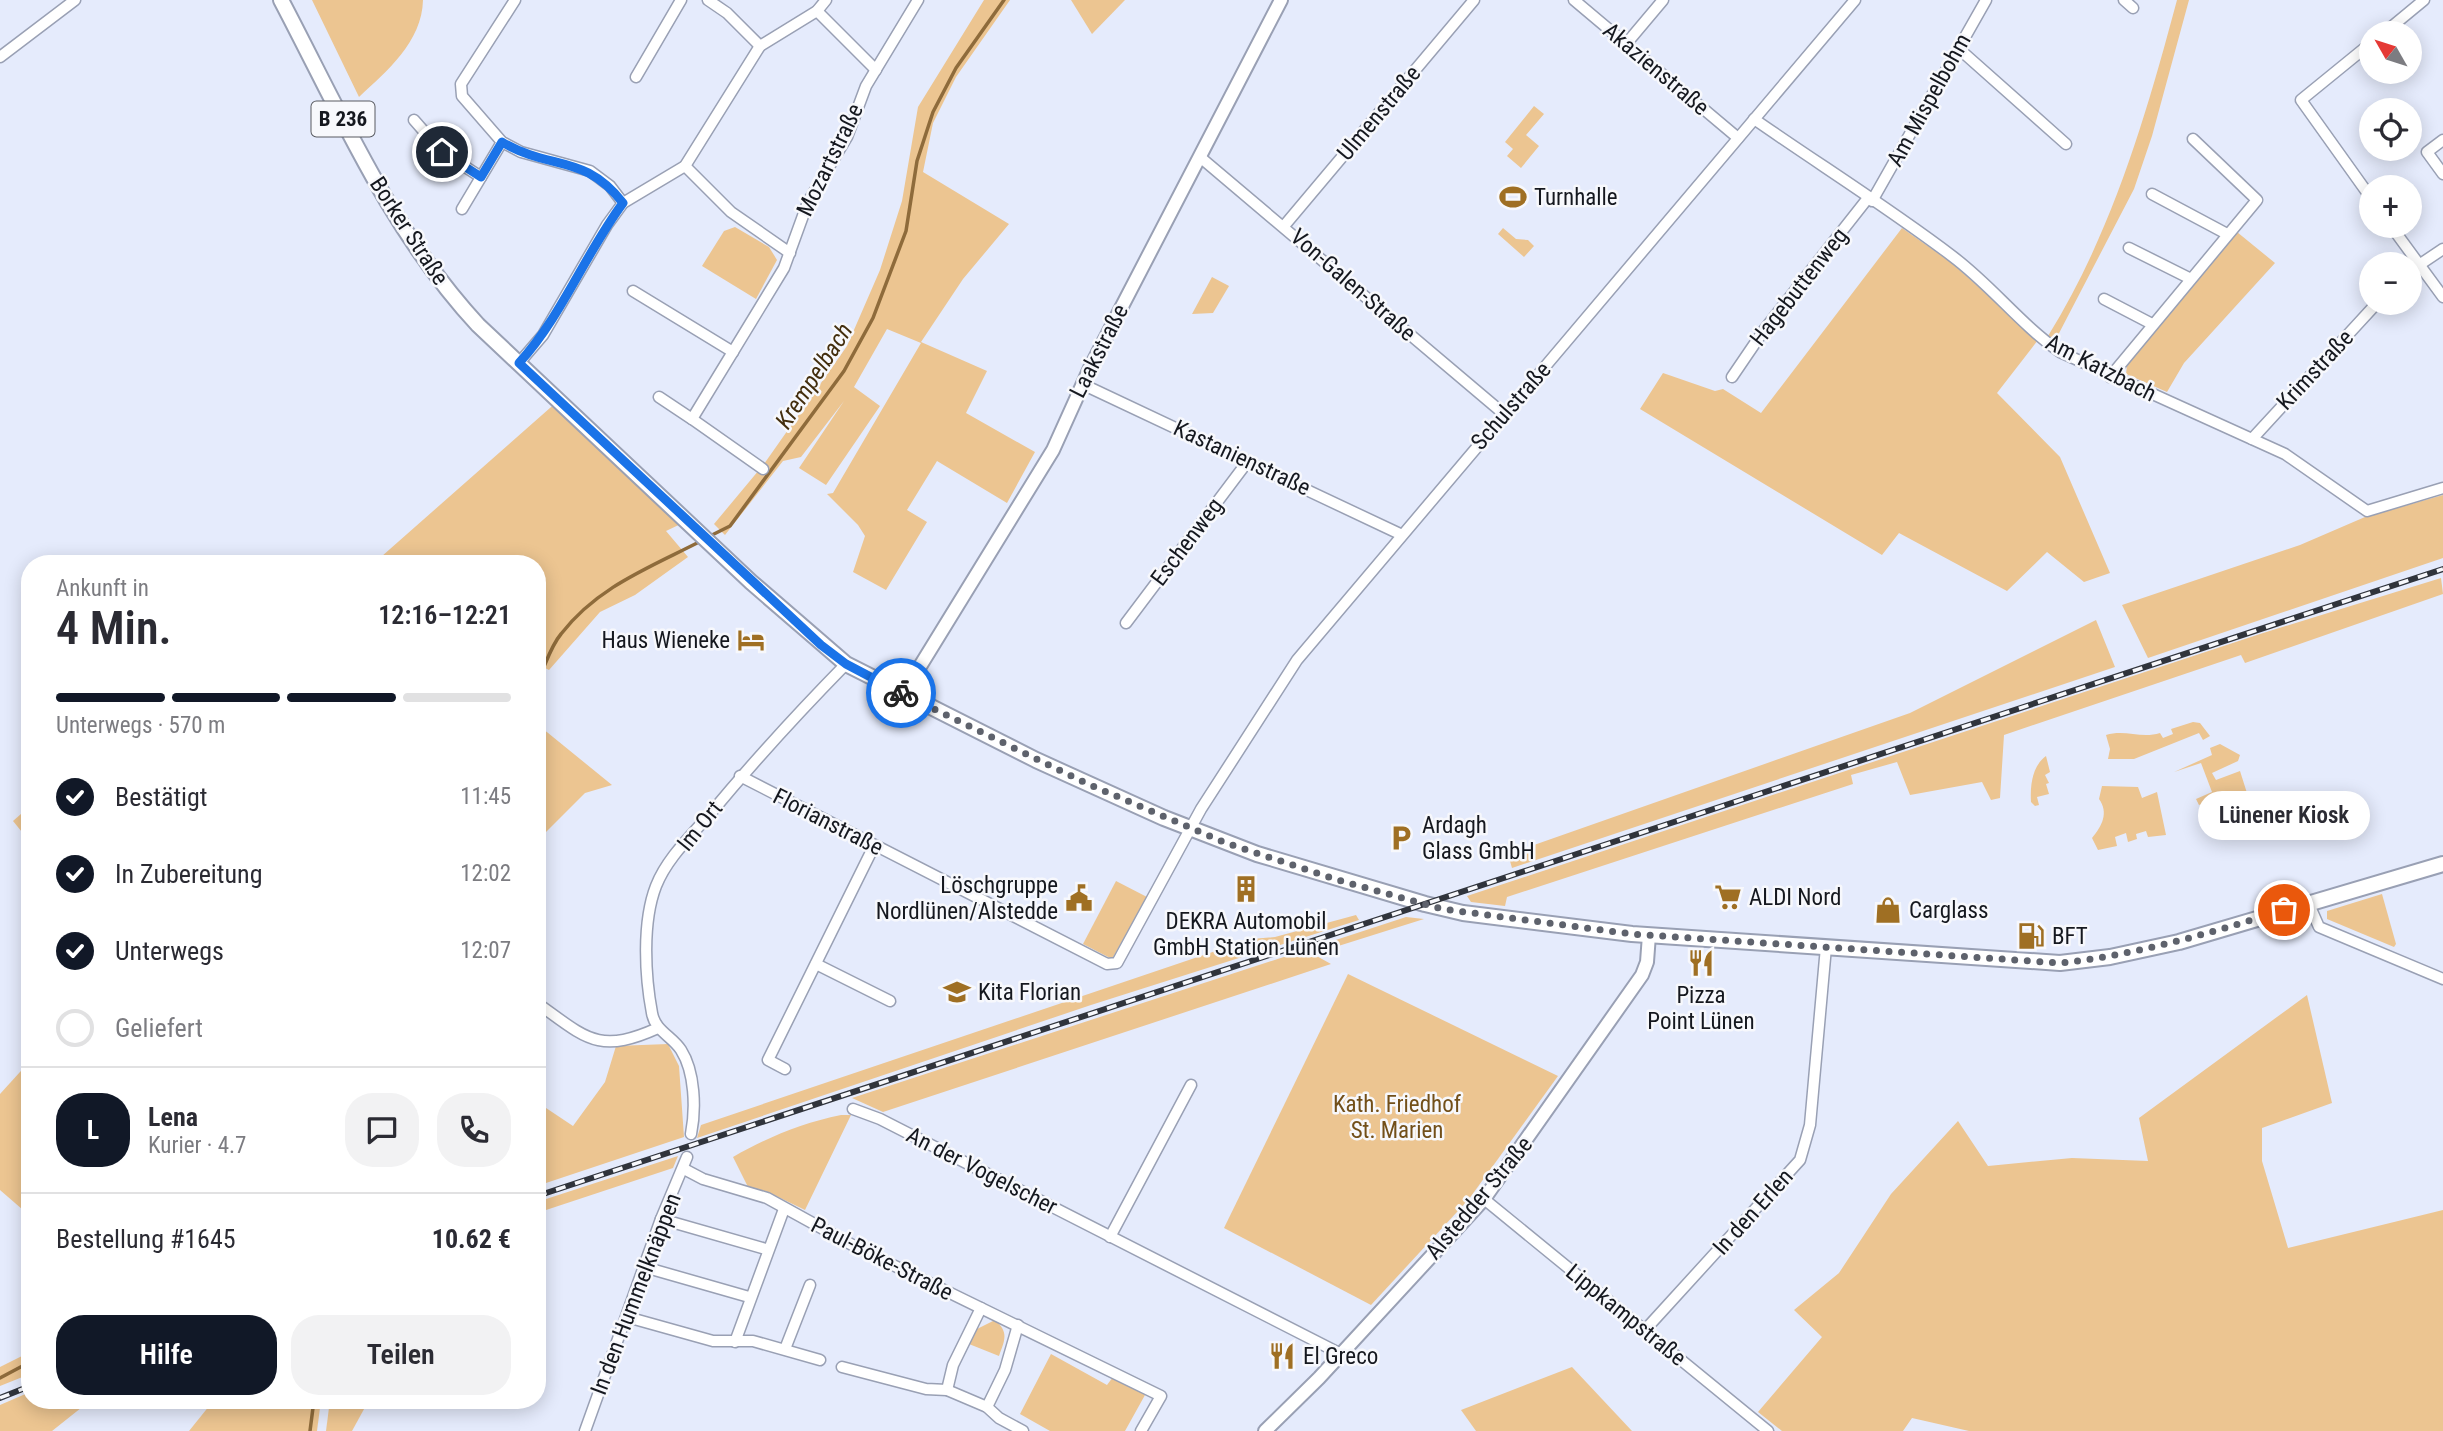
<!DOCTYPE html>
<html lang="de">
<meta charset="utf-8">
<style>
body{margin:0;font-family:"Roboto Condensed",sans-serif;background:#f2f2f3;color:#2b2b33;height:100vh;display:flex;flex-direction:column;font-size:26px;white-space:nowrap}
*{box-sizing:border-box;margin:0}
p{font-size:23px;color:#7c7c81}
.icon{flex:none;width:38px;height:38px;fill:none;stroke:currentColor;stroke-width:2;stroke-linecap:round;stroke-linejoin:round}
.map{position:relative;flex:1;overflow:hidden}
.sheet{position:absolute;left:21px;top:555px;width:525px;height:854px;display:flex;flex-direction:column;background:#fff;border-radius:28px;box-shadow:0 4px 18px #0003}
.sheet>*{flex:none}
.needle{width:46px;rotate:309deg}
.tools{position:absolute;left:2359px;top:21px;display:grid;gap:14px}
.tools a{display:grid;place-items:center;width:63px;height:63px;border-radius:50%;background:#fff;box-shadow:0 4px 18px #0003;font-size:35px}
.pin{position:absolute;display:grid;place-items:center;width:60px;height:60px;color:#fff;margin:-30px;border:4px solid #fff;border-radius:50%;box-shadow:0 2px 7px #0007}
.courier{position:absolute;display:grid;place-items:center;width:70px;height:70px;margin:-35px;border:5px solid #1a73e8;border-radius:50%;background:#fff;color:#222;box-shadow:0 2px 9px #0007}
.bubble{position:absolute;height:49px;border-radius:24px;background:#fff;box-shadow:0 4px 18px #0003;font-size:23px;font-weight:600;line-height:49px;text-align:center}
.headline em{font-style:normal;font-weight:600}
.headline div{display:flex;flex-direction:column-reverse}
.headline{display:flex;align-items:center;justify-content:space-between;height:119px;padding:0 35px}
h1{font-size:46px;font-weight:600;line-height:52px}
.bar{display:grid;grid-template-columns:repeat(4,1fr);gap:10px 7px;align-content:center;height:84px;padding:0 35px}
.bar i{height:9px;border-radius:5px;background:#e1e1e2}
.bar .current{background:#111827}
.bar p{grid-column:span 4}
.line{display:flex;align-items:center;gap:18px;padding:0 35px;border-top:2px solid #e1e1e2}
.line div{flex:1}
.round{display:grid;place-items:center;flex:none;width:74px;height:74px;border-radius:28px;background:#f2f2f3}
ol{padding:0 35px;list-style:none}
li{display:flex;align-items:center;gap:21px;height:77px}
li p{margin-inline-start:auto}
li .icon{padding:7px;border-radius:50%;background:#111827;color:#fff;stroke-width:4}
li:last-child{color:#7c7c81}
li i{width:38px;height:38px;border:4px solid #e1e1e2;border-radius:50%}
.action{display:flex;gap:14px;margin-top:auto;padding:14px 35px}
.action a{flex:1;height:80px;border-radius:28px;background:#111827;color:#fff;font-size:28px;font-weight:600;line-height:80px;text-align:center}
.action a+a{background:#f2f2f3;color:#2b2b33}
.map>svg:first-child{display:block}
</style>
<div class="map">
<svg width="2443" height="1431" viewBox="0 0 2443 1431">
<rect width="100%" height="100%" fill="#e5ebfc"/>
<!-- green -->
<g fill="#ecc591">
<path d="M 312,0 L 423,0 C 422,42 387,71 359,97 Z"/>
<polygon points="984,0 1010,0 956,77 933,123 923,172 1009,224 963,279 921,342 987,371 966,413 1035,452 1007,503 937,461 907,510 927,522 886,590 853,572 865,536 858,525 827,494 833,493 921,343 887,329 854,387 880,406 826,485 799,468 844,401 801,457 783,461 725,535 714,524 764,464 847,346 880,270 902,201 918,107"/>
<polygon points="1071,0 1125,0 1092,34"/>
<path d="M 2177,0 L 2189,0 L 2152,136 L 2134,189 L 2056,339 L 2048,336 C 2112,233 2146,116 2177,0 Z"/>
<polygon points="1534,106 1544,114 1526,135 1539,146 1521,168 1507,156 1513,149 1505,142"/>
<polygon points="735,227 769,247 777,260 756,299 702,266 724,231"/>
<polygon points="1503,228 1516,239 1528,240 1534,246 1524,257 1498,234"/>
<polygon points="1902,228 1952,263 2038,340 1997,393 2060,457 2110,573 2084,582 2047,552 2007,591 1899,533 1882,555 1640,409 1663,373 1715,391 1723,389 1761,413"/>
<polygon points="2237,232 2275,263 2184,363 2167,392 2126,374 2127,365"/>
<polygon points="1212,277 1229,286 1213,313 1192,314"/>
<polygon points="559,400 687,521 666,531 688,557 635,595 600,612 549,670 537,664 537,564 373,564"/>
<polygon points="2443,495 2443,558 2148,658 2122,605 2300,545 2365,517"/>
<polygon points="2441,578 2443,594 2245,663 2241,655 2004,735 2000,798 1991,800 1982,782 1910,795 1897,762 1851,775 1853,784 1507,897 1505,906 1471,902 1467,896 2260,634"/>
<polygon points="2096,620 2115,667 1512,868 1508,854 1910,713"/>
<path d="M 2193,722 L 2200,723 L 2210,736 L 2203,740 L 2199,733 L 2134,759 L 2108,759 L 2110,749 L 2106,735 C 2125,729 2141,739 2160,733 L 2163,738 L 2173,734 L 2171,729 Z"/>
<polygon points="537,724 612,785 585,793 546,832 537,850"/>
<polygon points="2220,744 2240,755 2238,761 2212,773 2216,780 2240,771 2253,812 2242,816 2237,799 2228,802 2226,796 2199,805 2196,799 2212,792 2201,763 2174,772 2212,755 2210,748"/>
<path d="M 2046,756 L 2050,772 L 2045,775 L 2049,783 L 2046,784 L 2049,794 L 2037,797 L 2039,805 L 2035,806 L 2031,802 C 2030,786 2032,766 2046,756 Z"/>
<path d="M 2102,786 L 2138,787 L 2142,798 L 2157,792 L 2166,835 L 2148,837 L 2146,831 L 2136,834 L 2137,839 L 2128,842 L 2126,833 L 2115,837 L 2117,846 L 2098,850 L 2092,838 C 2102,826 2109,813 2099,799 Z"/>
<polygon points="30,806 30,842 13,821"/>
<polygon points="1116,881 1147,897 1112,959 1083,944"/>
<polygon points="2382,894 2396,944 2394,947 2327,919 2327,911"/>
<polygon points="1356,915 1359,920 1091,1005 697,1138 701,1125 1251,939 1275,937"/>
<polygon points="1406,917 1424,919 1313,954 1331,964 883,1112 852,1098"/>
<polygon points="1348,974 1558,1076 1469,1199 1371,1305 1224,1228"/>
<polygon points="2307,995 2332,1103 2262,1128 2262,1161 2288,1248 2443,1210 2443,1431 1969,1431 1912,1418 1903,1431 1782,1431 1758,1412 1822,1337 1794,1310 1839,1273 1891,1194 1958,1121 1988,1166 2072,1158 2148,1161 2139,1118"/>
<polygon points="668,1044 679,1066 684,1137 537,1186 537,1102 573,1126 605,1082 616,1046"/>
<polygon points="30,1061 30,1216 0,1190 0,1094"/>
<path d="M 841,1115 L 851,1115 L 805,1210 L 774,1195 L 749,1189 L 733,1157 C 768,1137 802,1123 841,1115 Z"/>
<polygon points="678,1156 673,1168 537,1213 537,1202"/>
<path d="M 995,1320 C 1009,1332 1005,1340 999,1356 L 969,1344 L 975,1330 Z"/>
<polygon points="30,1352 30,1374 0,1386 0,1367"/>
<polygon points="1051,1354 1107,1385 1113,1377 1145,1395 1125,1431 1050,1431 1020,1414"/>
<polygon points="1572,1367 1632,1431 1476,1431 1461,1410"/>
<polygon points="30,1392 30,1400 91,1400 52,1431 0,1431 0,1405"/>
<polygon points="214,1400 321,1400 317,1431 189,1431"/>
<polygon points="330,1400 369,1400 352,1431 326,1431"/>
</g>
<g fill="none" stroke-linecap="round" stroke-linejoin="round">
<!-- stream -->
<g stroke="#8e6b3b" stroke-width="3.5">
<polyline points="710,536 730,526 844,371 873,318 906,231 917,161 933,112 956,68 1004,0"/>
<path d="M 537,682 C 545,667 550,647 561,634 C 598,586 651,567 703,540"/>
<polyline points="0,1378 30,1362"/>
<polyline points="310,1431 314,1400"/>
</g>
<defs>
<g id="minor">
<polyline points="515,0 461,84 462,96 502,142 521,152 590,171 610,186 623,203"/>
<polyline points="708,0 727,13 760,46"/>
<polyline points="1574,0 1738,138"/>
<polyline points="2124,0 2133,8"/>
<polyline points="817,11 876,70"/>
<polyline points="2384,33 2424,0"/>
<polyline points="2371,43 2301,100 2371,198"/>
<polyline points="1626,44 1663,0"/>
<polyline points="1958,48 2066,144"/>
<polyline points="0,57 75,0"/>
<polyline points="636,77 681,0"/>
<path d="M 1754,119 C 1820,165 1889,208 1952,256 C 1991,285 2020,324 2060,352 L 2285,454 L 2367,511 L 2443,488"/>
<polyline points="414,120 442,152 481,177"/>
<polyline points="2443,140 2427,152 2443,174"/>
<polyline points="1200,157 1504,414"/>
<polyline points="685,166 731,212 790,253"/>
<polyline points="2152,194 2227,234"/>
<polyline points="1872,201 1986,0"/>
<polyline points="462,209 502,142"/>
<polyline points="1284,226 1474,0"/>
<polyline points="2391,226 2443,297"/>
<polyline points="2129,248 2189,278"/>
<polyline points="2410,271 2443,249"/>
<polyline points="633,291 733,352"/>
<polyline points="2104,299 2152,324"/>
<polyline points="519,363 543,335 607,225 623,203 685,166 760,46 817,11 826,0"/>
<polyline points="1732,377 1764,330 1868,198"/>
<polyline points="2110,377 2257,200 2193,139"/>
<polyline points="1082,384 1400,534"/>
<polyline points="659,397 692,419 784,268 808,202 847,137 866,86 918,0"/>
<polyline points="692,419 763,469"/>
<polyline points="2252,439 2377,303"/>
<polyline points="1126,623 1248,461"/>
<polyline points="740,776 1107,964 1117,963 1201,809 1297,660 1855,0"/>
<polyline points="2308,902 2319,927 2443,979"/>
<polyline points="816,964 890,1001"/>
<path d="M 537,1003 C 586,1038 598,1055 658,1028"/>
<polyline points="785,1069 768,1060 874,846"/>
<polyline points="853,1109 880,1119 1341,1354"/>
<path d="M 691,1134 C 696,1109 695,1072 681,1050 C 672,1036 655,1031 652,1013 C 645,976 642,922 656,886 C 667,858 691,836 710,814 C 754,761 799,712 846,664"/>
<polyline points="684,1169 703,1179 767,1198 856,1247 1161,1396 1141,1431"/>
<polyline points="1484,1199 1768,1431"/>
<polyline points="661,1219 766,1249"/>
<polyline points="1110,1237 1191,1085"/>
<polyline points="644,1267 749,1297"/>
<polyline points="627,1317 713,1341 753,1341 820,1360"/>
<polyline points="1645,1330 1800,1160 1810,1125 1826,947"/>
<polyline points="735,1342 784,1209"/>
<polyline points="785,1349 810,1285"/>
<polyline points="842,1367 926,1389 947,1390 987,1407 999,1418 1023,1431"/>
<polyline points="947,1390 953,1365 981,1308"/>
<polyline points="987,1407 1005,1370 1018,1325"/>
<polyline points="585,1431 661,1219 687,1157"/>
</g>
<g id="tertiary">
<polyline points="903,694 1053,450 1090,368 1281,0"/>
<polyline points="1265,1431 1319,1378 1484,1199 1642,975 1647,962 1649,935"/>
</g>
<path id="primary" d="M 281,0 C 341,114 390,230 478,325 L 751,582 L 846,664 L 1036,760 L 1164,818 L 1257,854 L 1425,904 L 1463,913 L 1632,934 L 2060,963 L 2110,957 L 2179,942 L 2443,864"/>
</defs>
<!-- minor casing -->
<use href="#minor" stroke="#99a0b4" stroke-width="13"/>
<!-- tertiary casing -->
<use href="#tertiary" stroke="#99a0b4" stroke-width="16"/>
<!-- primary casing -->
<use href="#primary" stroke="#99a0b4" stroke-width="18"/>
<!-- minor -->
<use href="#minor" stroke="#fff" stroke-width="10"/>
<!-- tertiary -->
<use href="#tertiary" stroke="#fff" stroke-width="12"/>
<!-- primary -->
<use href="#primary" stroke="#fff" stroke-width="14"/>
<defs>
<g id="rail">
<polyline points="537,1196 2443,569"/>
<polyline points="0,1398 30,1386"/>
</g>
</defs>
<!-- rail casing -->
<use href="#rail" stroke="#30343c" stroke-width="6"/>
<!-- rail -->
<use href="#rail" stroke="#f7f8fc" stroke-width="3.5" stroke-dasharray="10" stroke-linecap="butt"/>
</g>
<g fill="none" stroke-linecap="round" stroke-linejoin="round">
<!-- done -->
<path stroke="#5e626c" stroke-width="7" stroke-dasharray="0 12.6" d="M 901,693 L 1088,784 L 1226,843 L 1338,880 L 1442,909 L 1632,934 L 2060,963 C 2137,955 2210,933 2284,910"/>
<!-- route -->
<path stroke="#1a73e8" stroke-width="9" d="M 442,152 L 481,177 L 502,142 C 551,171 584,153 623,203 C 585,254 562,316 519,363 L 821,645 L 846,664 L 901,693"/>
</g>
<!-- icons -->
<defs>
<symbol id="stadium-bare" viewBox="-9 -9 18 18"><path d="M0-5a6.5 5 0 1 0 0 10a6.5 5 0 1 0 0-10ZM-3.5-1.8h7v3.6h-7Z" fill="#9f6f23" stroke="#f7f8fc" stroke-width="2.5" paint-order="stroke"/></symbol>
<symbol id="hotel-bare" viewBox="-9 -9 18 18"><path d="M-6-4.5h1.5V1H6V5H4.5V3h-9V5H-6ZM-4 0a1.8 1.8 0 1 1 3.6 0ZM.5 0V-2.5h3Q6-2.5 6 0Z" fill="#9f6f23" stroke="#f7f8fc" stroke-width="2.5" paint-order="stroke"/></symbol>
<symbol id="parking-bare" viewBox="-9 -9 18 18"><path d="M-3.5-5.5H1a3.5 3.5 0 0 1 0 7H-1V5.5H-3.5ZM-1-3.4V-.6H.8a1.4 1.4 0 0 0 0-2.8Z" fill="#9f6f23" stroke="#f7f8fc" stroke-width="2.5" paint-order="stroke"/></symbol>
<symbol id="building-bare" viewBox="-9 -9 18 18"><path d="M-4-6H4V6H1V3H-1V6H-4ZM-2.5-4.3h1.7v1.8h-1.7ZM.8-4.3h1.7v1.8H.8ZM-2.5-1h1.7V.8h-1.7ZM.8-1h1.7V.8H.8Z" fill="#9f6f23" stroke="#f7f8fc" stroke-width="2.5" paint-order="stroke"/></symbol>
<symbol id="supermarket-bare" viewBox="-9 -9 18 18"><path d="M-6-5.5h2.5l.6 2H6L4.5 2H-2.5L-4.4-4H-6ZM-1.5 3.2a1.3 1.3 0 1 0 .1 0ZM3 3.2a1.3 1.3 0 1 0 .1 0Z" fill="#9f6f23" stroke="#f7f8fc" stroke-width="2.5" paint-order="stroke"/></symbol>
<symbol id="civic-bare" viewBox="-9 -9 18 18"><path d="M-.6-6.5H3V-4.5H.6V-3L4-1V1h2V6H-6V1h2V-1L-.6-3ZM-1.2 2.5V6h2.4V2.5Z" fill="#9f6f23" stroke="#f7f8fc" stroke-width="2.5" paint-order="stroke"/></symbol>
<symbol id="shop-bare" viewBox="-9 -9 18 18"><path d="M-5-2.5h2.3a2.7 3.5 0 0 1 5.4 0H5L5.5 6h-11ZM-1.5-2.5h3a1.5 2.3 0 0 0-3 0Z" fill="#9f6f23" stroke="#f7f8fc" stroke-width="2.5" paint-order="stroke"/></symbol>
<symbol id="fuel-bare" viewBox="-9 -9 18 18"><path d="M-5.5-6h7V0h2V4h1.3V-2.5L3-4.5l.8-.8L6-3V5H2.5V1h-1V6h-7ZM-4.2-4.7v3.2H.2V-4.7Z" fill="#9f6f23" stroke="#f7f8fc" stroke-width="2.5" paint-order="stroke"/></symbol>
<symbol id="restaurant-bare" viewBox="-9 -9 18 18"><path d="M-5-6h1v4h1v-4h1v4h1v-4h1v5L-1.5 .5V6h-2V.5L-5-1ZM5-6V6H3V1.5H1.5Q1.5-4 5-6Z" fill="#9f6f23" stroke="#f7f8fc" stroke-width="2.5" paint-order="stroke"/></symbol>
<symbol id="school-bare" viewBox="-9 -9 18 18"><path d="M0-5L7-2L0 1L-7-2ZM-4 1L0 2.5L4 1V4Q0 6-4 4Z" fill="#9f6f23" stroke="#f7f8fc" stroke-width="2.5" paint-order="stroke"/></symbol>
</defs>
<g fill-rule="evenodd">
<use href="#stadium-bare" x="1494" y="178" width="38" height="38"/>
<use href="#hotel-bare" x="732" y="621" width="38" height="38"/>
<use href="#parking-bare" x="1382" y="819" width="38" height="38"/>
<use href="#building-bare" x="1227" y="870" width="38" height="38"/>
<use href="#supermarket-bare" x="1709" y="878" width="38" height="38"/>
<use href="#civic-bare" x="1060" y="879" width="38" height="38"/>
<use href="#shop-bare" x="1869" y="891" width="38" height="38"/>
<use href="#fuel-bare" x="2012" y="917" width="38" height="38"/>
<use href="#restaurant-bare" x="1682" y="944" width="38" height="38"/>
<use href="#school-bare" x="938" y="973" width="38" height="38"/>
<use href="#restaurant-bare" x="1263" y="1337" width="38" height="38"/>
</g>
<g text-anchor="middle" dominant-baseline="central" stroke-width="5" stroke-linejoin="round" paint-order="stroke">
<!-- shield labels -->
<rect fill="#f7f8fc" stroke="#595b61" stroke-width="2" x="311.5" y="101.5" width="63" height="35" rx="5"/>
<g font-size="21" font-weight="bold" fill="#15181f">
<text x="343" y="119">B 236</text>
</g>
<!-- street labels -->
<g font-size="23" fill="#15181f" stroke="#f7f8fc">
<text transform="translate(1656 69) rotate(40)">Akazienstraße</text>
<text transform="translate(1929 100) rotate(-61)">Am Mispelbohm</text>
<text transform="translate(1379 113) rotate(-50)">Ulmenstraße</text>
<text transform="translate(830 160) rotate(-64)">Mozartstraße</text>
<text transform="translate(409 231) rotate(57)">Borker Straße</text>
<text transform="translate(1353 285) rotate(41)">Von-Galen-Straße</text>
<text transform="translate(1799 287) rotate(-52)">Hagebuttenweg</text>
<text transform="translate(1099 351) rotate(-63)">Laakstraße</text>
<text transform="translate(2101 368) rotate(27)">Am Katzbach</text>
<text transform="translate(2315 370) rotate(-47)">Krimstraße</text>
<text transform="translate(1511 406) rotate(-49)">Schulstraße</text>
<text transform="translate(1242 458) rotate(25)">Kastanienstraße</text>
<text transform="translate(1187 542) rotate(-53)">Eschenweg</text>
<text transform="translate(828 822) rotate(27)">Florianstraße</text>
<text transform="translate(700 826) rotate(-51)">Im Ort</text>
<text transform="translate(982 1171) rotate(27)">An der Vogelscher</text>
<text transform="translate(1479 1198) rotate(-50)">Alstedder Straße</text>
<text transform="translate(1753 1212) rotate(-48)">In den Erlen</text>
<text transform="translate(882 1259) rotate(27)">Paul-Böke-Straße</text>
<text transform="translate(636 1294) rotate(-69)">In den Hummelknäppen</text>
<text transform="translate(1626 1315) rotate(39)">Lippkampstraße</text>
</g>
<!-- poi labels -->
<g font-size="23" fill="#15181f" stroke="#f7f8fc" text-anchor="start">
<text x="1534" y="197">Turnhalle</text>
<text x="730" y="640" text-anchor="end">Haus Wieneke</text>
<text x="1422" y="825">Ardagh<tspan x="1422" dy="26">Glass GmbH</tspan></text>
<text x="1058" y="885" text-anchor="end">Löschgruppe<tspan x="1058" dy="26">Nordlünen/Alstedde</tspan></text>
<text x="1749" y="897">ALDI Nord</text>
<text x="1909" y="910">Carglass</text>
<text x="1246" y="921" text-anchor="middle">DEKRA Automobil<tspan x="1246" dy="26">GmbH Station Lünen</tspan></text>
<text x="2052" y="936">BFT</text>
<text x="978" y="992">Kita Florian</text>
<text x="1701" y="995" text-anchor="middle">Pizza<tspan x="1701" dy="26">Point Lünen</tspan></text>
<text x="1303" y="1356">El Greco</text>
</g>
<!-- park labels -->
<g font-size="23" fill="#724f19" stroke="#f7f8fc">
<text x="1397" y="1104">Kath. Friedhof<tspan x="1397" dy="26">St. Marien</tspan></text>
</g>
<!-- water labels -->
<g font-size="24" font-style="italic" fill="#432e0e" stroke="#f7f8fc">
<text transform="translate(814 376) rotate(-57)">Krempelbach</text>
</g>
</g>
</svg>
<div class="tools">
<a><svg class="needle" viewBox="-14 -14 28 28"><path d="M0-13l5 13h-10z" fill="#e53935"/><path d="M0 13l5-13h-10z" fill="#7c7c81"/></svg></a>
<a><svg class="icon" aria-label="locate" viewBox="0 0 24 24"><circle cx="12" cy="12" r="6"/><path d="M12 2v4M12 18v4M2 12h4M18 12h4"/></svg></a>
<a>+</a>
<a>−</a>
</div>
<div class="pin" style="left:2284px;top:910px;background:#ea580c"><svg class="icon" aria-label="bag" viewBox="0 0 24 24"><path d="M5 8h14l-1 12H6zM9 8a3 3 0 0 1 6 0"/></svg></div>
<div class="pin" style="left:442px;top:152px;background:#1f2937"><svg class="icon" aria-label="home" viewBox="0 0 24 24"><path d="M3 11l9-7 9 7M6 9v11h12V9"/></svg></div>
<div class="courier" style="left:901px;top:693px"><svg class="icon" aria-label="bike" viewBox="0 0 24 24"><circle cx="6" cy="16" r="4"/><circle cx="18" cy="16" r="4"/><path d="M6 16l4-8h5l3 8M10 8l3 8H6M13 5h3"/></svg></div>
<div class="bubble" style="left:2198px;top:791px;width:172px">Lünener Kiosk</div>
<section class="sheet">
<div class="headline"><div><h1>4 Min.</h1><p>Ankunft in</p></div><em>12:16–12:21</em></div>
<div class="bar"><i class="current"></i><i class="current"></i><i class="current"></i><i></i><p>Unterwegs · 570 m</p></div>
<ol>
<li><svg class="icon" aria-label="check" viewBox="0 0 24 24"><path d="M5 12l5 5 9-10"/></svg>Bestätigt<p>11:45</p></li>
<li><svg class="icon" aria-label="check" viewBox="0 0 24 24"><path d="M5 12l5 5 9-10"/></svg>In Zubereitung<p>12:02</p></li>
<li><svg class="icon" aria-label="check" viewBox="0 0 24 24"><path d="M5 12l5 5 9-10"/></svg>Unterwegs<p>12:07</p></li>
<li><i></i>Geliefert</li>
</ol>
<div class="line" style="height:126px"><b class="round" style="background:#111827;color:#fff">L</b><div><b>Lena</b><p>Kurier · 4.7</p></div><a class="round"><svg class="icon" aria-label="chat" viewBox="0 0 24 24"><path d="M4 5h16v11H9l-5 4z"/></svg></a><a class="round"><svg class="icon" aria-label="phone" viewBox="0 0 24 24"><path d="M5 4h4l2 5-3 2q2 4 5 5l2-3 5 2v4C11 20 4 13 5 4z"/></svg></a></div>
<div class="line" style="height:91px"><div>Bestellung #1645</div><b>10.62 €</b></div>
<div class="action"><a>Hilfe</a><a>Teilen</a></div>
</section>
</div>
